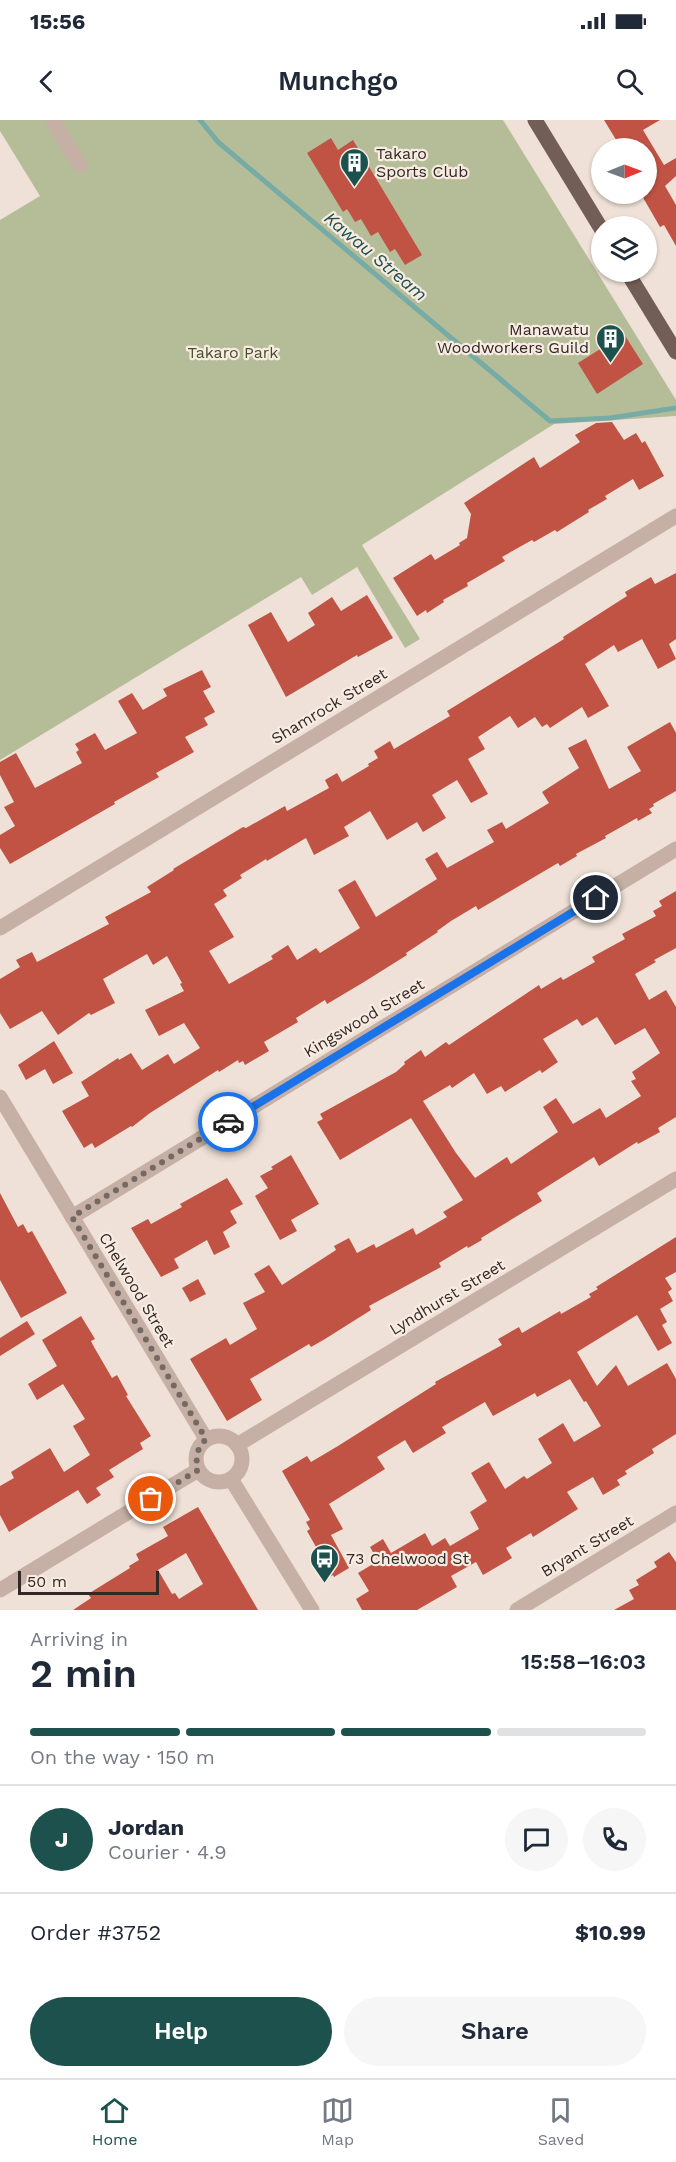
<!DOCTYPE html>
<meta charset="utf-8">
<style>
body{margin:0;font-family:"Work Sans",sans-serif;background:#f6f6f7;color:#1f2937;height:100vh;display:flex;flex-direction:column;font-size:22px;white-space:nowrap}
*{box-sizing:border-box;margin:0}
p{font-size:20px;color:#747a83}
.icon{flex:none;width:33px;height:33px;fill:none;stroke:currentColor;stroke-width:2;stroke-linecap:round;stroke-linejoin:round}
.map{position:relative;height:1490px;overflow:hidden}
.panel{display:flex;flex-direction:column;background:#fff;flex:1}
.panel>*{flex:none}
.needle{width:39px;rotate:89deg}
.tools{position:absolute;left:591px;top:18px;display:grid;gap:12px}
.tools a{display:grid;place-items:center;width:66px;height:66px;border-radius:50%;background:#fff;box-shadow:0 2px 4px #0004;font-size:30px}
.scale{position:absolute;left:18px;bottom:15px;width:141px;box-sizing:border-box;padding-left:6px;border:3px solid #322825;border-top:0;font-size:16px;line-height:21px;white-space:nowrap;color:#322825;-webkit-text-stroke:4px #f7ebe2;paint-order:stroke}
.pin{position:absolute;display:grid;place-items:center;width:51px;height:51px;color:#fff;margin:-26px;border:3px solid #fff;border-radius:50%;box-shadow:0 2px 6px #0007}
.courier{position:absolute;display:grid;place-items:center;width:60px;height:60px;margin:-30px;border:4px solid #1a73e8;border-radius:50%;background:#fff;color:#222;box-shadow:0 2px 8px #0007}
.headline em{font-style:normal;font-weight:600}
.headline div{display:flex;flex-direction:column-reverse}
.headline{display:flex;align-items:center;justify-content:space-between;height:102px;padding:0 30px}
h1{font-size:39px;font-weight:600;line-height:45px}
.bar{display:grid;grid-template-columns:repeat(4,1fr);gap:9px 6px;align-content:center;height:72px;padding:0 30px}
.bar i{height:8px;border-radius:4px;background:#e0e1e3}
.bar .selected{background:#1d514e}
.bar p{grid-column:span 4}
.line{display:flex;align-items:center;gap:15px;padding:0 30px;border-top:2px solid #e0e1e3}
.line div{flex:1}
.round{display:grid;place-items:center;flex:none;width:63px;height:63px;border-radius:32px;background:#f6f6f7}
.button{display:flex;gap:12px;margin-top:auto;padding:12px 30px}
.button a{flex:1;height:69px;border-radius:36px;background:#1d514e;color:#fff;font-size:24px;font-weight:600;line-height:69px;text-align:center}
.button a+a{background:#f6f6f7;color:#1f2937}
.status{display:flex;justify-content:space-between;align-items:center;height:42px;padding:0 30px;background:#fff;direction:ltr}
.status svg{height:16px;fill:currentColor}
header{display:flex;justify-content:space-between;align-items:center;height:78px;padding:0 30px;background:#fff;font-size:27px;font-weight:600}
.menu{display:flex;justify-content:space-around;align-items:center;height:84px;border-top:2px solid #e0e1e3;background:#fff;font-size:16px;color:#747a83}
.menu a{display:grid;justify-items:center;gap:3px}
.menu .selected{color:#1d514e}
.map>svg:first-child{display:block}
</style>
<div class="status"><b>15:56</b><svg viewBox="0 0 49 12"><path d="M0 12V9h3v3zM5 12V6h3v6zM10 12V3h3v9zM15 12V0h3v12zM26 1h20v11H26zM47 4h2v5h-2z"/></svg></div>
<header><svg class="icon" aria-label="back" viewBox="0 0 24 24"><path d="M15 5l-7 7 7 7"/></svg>Munchgo<svg class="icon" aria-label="search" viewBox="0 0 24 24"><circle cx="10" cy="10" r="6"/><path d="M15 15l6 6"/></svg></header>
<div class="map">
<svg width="676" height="1490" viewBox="0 0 676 1490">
<rect width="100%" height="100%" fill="#efe1d7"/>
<!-- green -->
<polygon fill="#b5bd98" points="0,0 503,0 676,280 676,296 554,304 362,425 420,519 405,528 357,447 312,475 301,457 0,640 0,100 40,76 0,11"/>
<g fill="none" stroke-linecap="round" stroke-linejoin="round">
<!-- stream -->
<polyline stroke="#77aba6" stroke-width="5" points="200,0 218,22 550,301 610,298 676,288"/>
</g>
<!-- building -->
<g fill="#c05344" fill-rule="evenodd">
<polygon points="604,0 660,0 643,10 664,45 676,38 676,56 665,66 676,85 676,126 664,105 660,107 641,74 646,74 646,28 621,28"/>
<polygon points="331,18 338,30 353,20 422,135 405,145 395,129 390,132 378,112 371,116 361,99 355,102 347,89 343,92 307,33"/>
<polygon points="624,214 643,244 597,274 578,243"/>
<polygon points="612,302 624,320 636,313 642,323 645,321 664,356 639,370 633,359 605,376 607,379 588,390 589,392 557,412 555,410 534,422 532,420 502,437 505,441 467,463 468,466 443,480 444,482 427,493 426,490 417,496 393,458 431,434 435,440 460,425 459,423 467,418 471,394 464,383 534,337 540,348 580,322 575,315 596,303"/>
<polygon points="676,453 676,519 669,524 676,539 658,549 642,519 618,532 614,525 585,544 609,586 588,598 582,587 550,608 547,604 542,607 535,597 518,608 510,596 478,617 485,629 468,639 488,674 471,683 457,660 432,675 446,698 423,712 417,702 387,720 370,691 344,707 349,716 314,735 306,718 267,741 266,739 240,755 242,758 223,770 227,776 214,784 234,817 209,831 229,864 273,839 271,836 288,825 297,840 316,828 320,833 360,808 338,770 355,760 376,797 437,759 425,739 437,732 447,748 494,722 487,710 502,702 506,709 549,683 542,672 579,648 568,628 586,619 609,669 641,651 627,627 670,602 676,613 676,671 653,684 654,686 649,689 652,693 638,701 637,698 605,716 606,718 576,734 577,736 560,746 558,743 478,790 476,786 451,801 437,811 438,812 406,833 407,835 364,862 327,884 325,880 296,898 298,902 264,922 269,931 245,945 243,941 239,943 238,940 219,952 218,950 150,993 132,1007 131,1006 95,1028 92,1023 84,1028 62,991 89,976 81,962 118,938 119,940 131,933 142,950 168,934 174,944 200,928 184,903 159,916 145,890 184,871 180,864 182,863 167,836 153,845 147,834 103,859 115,883 91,895 89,893 58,915 42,891 10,909 0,893 0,859 20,847 16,840 32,832 37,842 109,804 105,797 151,772 147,767 174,750 173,749 243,707 246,708 285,686 287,691 329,668 325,660 337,653 342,662 369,646 368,644 378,638 374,631 390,621 394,629 450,596 447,591 564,519 563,517 627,476 625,472 651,457 655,464"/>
<polygon points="367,475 393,518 358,537 357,535 286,577 248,505 271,492 288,522 315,505 308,493 332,477 341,491"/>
<polygon points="202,550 211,567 203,571 215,592 204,598 208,605 185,617 194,632 156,653 159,657 114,682 115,684 10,744 0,728 0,715 15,706 4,687 14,682 0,655 0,642 16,633 35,668 82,643 76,632 79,630 75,624 95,613 105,630 137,613 118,581 132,573 143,590 167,576 163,569"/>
<path d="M 676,771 L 676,828 L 654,840 L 656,842 L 635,854 L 649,880 L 666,870 L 676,887 L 676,997 L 658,1008 L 660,1012 L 638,1024 L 637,1022 L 599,1046 L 594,1037 L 537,1073 L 542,1081 L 481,1118 L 482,1120 L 468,1128 L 467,1126 L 439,1143 L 441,1147 L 369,1186 L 371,1190 L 325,1219 L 311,1227 L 309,1224 L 250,1259 L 262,1280 L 227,1301 L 190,1239 L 226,1218 L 230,1225 L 257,1209 L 243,1183 L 265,1172 L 254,1154 L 269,1145 L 282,1165 L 336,1130 L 334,1126 L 349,1118 L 357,1133 L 374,1124 L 376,1128 L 413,1108 L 416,1115 L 447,1097 L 443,1092 L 463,1080 L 411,998 L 340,1040 L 317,1002 L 323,999 L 320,994 L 396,952 L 405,944 L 404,942 L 421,930 L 425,937 L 446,922 L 449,925 L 539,865 L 541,869 L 561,857 L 563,860 L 595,842 L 592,837 L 625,819 L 622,814 L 656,796 L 653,791 L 662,786 L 659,781 ZM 597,897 L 615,925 L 645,908 L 660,933 L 632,952 L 636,959 L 631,961 L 641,976 L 606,998 L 600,988 L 573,1004 L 556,978 L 543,987 L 558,1012 L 511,1044 L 507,1037 L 475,1058 L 456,1033 L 423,981 L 450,965 L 452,968 L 474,953 L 487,974 L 501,966 L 505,972 L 540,950 L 542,953 L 558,942 L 543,919 L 577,899 L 582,906 Z"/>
<polygon points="54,921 73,953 53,964 45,949 26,960 18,945"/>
<polygon points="291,1035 319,1084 291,1100 297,1111 280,1120 255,1076 268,1068 260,1056 273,1049 271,1047"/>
<polygon points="227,1058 243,1084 230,1091 237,1103 223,1112 230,1127 214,1135 207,1120 174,1139 179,1148 161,1157 131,1108 148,1099 151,1104 182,1087 180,1084"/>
<polygon points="0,1073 18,1107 23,1104 28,1113 32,1111 67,1173 21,1198 0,1160"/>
<polygon points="676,1117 676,1152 665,1158 672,1169 668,1172 673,1181 660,1189 667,1202 662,1205 672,1223 658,1231 637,1195 577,1232 597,1266 616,1245 628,1266 667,1243 676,1259 676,1314 652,1329 654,1333 625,1351 627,1354 617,1360 620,1365 603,1375 593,1357 567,1372 578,1389 533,1417 531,1413 506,1428 512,1438 483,1455 476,1442 451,1456 457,1467 417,1490 362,1490 356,1479 369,1471 358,1453 378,1441 370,1427 383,1419 391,1433 425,1413 432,1426 445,1418 450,1426 479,1409 470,1392 487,1381 471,1353 489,1342 505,1369 524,1356 527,1359 552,1343 538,1319 563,1303 574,1322 601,1306 586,1281 584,1282 570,1259 537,1277 535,1273 493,1296 485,1282 442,1307 446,1313 413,1333 405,1320 377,1337 385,1349 329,1384 343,1409 331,1415 349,1448 334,1457 333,1455 329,1457 321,1443 324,1441 307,1411 310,1409 306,1402 310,1400 282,1351 307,1336 311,1342 338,1326 436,1264 435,1262 502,1225 498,1219 519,1207 522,1213 560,1191 561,1194 591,1177 589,1174 598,1169 596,1167"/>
<polygon points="198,1159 206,1174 190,1182 182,1168"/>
<polygon points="81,1196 95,1219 91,1221 94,1227 112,1258 117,1255 128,1275 126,1276 151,1316 140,1323 143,1329 109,1350 114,1357 96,1368 101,1375 87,1384 78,1370 9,1412 0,1395 0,1366 14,1358 11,1352 50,1328 64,1352 90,1335 73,1306 85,1299 63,1264 37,1280 28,1264 57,1246 42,1220"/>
<polygon points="27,1201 35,1214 0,1236 0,1218"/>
<path d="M 198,1387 L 258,1490 L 73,1490 L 91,1478 L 88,1474 L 130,1448 L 129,1446 L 139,1440 L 136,1434 L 168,1416 L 163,1407 ZM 186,1433 L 203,1464 L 179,1479 L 175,1473 L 172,1474 L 158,1450 Z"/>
<polygon points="669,1432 676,1442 676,1490 614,1490 634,1479 629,1470 639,1465 636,1460 657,1447 654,1442"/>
</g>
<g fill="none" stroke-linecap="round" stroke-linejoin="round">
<!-- minor -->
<g stroke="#c6afa4" stroke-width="15">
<polyline points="52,0 80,45"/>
<polyline points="0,808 676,396"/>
<polyline points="0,977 206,1319"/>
<polyline points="72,1097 676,729"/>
<circle cx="219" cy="1339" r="23"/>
<polyline points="237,1325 676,1059"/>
<polyline points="231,1359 312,1490"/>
<polyline points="0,1470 198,1350"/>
<polyline points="517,1490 676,1393"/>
</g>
<!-- major -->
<g stroke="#735d57" stroke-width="15">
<polyline points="535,0 602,110"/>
<polyline points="627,152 676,232"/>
</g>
</g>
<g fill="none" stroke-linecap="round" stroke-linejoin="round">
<!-- done -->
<path stroke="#746963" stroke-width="6" stroke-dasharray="0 10.8" d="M 151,1379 L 198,1350 C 195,1336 197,1329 206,1319 L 72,1097 L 228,1002"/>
<!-- route -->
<polyline stroke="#1a73e8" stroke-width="8" points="228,1002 596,778"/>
</g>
<!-- icons -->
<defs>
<symbol id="building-pin" viewBox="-11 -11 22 30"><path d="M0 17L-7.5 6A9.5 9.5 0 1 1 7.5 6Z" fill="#1d514e" stroke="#f7ebe2"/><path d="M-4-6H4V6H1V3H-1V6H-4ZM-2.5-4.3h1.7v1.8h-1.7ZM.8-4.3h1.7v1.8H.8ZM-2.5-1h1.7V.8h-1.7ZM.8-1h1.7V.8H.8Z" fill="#fff"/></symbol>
<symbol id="bus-pin" viewBox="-11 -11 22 30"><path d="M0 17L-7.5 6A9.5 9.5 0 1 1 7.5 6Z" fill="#1d514e" stroke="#f7ebe2"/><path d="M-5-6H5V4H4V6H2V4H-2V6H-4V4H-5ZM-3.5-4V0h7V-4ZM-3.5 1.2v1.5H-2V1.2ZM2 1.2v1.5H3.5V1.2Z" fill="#fff"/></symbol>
</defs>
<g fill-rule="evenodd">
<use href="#building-pin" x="338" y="26" width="33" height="45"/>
<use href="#building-pin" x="594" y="202" width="33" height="45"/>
<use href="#bus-pin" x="308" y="1422" width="33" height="45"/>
</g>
<g text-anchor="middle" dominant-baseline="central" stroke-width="4.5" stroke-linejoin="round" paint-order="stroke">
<!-- poi labels -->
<g font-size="16" fill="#322825" stroke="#f7ebe2" text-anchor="start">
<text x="376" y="33">Takaro<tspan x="376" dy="18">Sports Club</tspan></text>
<text x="589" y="209" text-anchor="end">Manawatu<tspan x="589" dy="18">Woodworkers Guild</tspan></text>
<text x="346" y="1438">73 Chelwood St</text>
</g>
<!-- park labels -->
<g font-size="16" fill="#464f2a" stroke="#f7ebe2">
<text x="233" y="232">Takaro Park</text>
</g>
<!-- street labels -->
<g font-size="16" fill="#322825" stroke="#f7ebe2">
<text transform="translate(329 586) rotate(-31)">Shamrock Street</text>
<text transform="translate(364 898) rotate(-31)">Kingswood Street</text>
<text transform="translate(137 1170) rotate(59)">Chelwood Street</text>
<text transform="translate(447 1177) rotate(-31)">Lyndhurst Street</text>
<text transform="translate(587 1426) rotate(-31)">Bryant Street</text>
</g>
<!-- water labels -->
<g font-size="18" font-style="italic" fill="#1d514e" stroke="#f7ebe2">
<text transform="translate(376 136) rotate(40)">Kawau Stream</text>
</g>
</g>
</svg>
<div class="tools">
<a><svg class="needle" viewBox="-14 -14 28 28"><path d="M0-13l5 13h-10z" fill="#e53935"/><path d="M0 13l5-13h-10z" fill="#747a83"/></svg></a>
<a><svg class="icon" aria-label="layers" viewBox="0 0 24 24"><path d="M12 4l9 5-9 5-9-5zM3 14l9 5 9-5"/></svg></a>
</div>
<div class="scale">50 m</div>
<div class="pin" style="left:151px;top:1379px;background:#ea580c"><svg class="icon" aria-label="bag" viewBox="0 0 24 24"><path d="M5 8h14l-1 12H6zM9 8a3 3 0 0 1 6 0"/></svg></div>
<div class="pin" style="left:596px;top:778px;background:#1f2937"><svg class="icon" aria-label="home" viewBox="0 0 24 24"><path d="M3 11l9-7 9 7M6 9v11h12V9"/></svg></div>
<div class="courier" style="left:228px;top:1002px"><svg class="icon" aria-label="car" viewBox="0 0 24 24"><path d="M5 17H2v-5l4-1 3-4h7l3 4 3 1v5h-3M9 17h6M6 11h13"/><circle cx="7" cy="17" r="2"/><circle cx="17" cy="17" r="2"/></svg></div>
</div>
<section class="panel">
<div class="headline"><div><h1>2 min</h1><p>Arriving in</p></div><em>15:58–16:03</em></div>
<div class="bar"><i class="selected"></i><i class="selected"></i><i class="selected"></i><i></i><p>On the way · 150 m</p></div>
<div class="line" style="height:108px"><b class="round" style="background:#1d514e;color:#fff">J</b><div><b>Jordan</b><p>Courier · 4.9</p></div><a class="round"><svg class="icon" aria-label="chat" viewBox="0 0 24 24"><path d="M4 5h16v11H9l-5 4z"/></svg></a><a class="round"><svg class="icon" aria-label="phone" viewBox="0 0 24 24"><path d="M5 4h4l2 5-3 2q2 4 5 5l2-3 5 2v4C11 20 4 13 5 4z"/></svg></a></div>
<div class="line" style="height:78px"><div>Order #3752</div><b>$10.99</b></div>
<div class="button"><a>Help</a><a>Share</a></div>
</section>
<nav class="menu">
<a class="selected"><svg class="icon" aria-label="home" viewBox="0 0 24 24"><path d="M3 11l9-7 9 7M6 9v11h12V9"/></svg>Home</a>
<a><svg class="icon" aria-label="map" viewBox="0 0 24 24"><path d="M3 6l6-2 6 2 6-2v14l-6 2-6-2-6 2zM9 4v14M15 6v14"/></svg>Map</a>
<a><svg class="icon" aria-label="saved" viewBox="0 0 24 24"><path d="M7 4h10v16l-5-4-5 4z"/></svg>Saved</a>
</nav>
